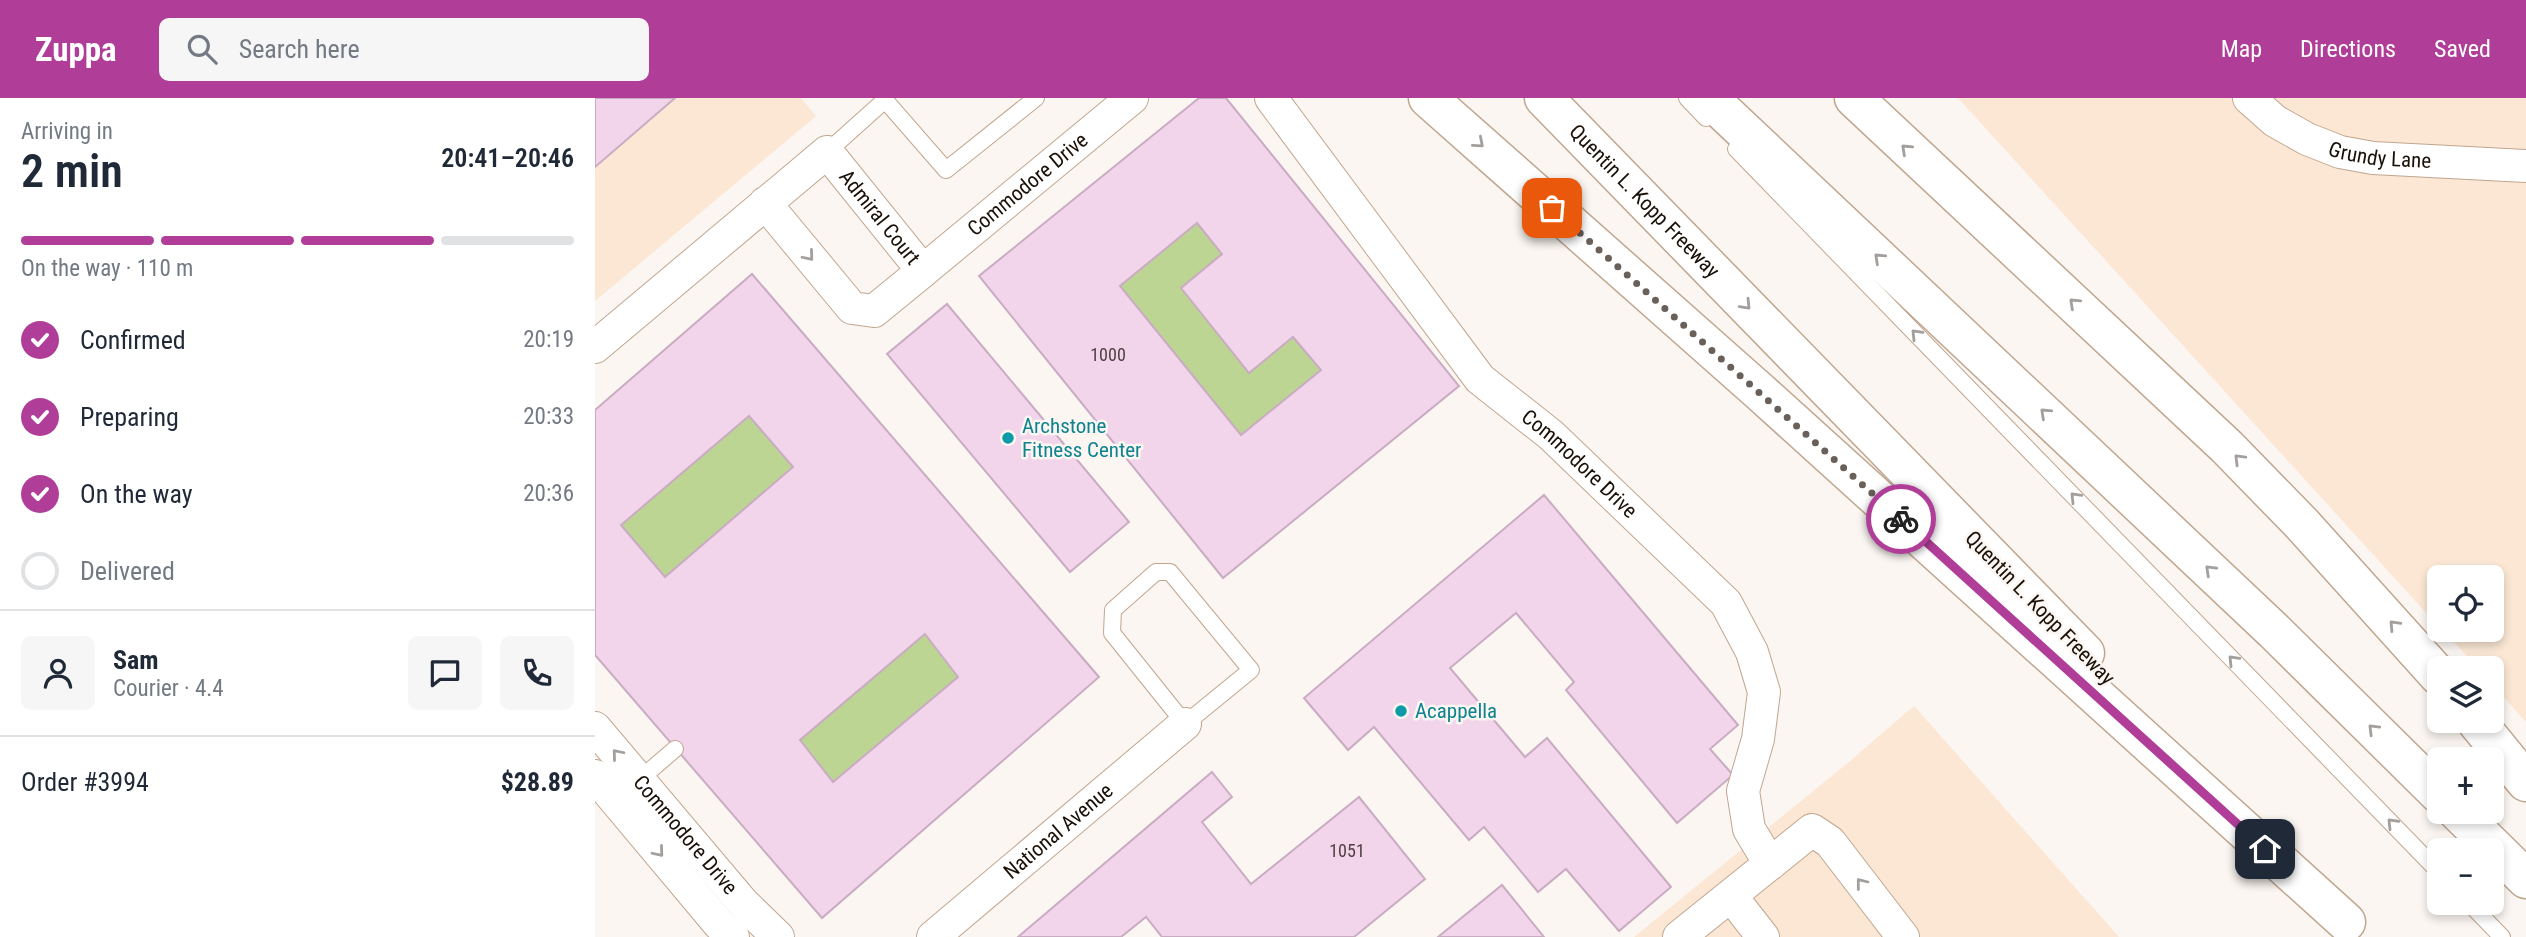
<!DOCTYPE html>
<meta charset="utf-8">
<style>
body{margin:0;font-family:"Roboto Condensed",sans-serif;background:#f6f6f7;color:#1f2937;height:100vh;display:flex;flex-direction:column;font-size:26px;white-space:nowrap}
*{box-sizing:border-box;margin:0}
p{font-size:23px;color:#747a83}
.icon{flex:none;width:38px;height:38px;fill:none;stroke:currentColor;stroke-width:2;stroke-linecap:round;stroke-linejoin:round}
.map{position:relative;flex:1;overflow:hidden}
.side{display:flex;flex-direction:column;background:#fff;width:595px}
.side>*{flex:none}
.buttons{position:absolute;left:1832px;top:467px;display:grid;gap:14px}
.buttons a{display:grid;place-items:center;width:77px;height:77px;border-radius:10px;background:#fff;box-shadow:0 4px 10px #0003;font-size:35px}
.pin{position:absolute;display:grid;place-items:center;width:60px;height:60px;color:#fff;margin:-30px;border-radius:14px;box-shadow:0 4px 10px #0006}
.courier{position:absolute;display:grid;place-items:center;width:70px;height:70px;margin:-35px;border:5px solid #b03e99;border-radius:50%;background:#fff;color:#222;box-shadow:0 2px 9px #0007}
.summary em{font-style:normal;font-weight:600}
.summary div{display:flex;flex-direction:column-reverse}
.summary{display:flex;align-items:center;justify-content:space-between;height:119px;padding:0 21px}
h1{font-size:46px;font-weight:600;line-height:52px}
.bar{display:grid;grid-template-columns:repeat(4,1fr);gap:10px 7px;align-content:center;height:84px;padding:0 21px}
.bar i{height:9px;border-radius:5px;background:#e0e1e3}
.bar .current{background:#b03e99}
.bar p{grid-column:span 4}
.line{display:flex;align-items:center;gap:18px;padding:0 21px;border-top:2px solid #e0e1e3}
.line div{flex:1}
.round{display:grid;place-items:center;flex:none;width:74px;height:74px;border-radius:10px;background:#f6f6f7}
ol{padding:0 21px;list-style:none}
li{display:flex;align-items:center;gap:21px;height:77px}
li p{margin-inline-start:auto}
li .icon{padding:7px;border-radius:50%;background:#b03e99;color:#fff;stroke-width:4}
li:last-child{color:#747a83}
li i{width:38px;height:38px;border:4px solid #e0e1e3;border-radius:50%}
header{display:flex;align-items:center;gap:42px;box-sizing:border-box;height:98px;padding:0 35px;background:#b03e99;color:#fff}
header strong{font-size:33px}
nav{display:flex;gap:38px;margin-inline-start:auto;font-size:24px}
.search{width:490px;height:63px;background:#f6f6f7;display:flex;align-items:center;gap:18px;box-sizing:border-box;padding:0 24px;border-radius:10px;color:#747a83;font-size:26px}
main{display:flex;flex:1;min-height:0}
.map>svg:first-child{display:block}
</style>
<header>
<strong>Zuppa</strong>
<div class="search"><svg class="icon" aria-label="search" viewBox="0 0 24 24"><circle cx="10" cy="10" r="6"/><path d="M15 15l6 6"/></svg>Search here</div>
<nav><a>Map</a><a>Directions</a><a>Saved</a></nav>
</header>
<main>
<section class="side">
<div class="summary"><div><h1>2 min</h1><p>Arriving in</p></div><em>20:41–20:46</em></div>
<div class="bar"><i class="current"></i><i class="current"></i><i class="current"></i><i></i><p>On the way · 110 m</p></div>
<ol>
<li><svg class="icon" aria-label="check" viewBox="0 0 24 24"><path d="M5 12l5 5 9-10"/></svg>Confirmed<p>20:19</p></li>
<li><svg class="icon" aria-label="check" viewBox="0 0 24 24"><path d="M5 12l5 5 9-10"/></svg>Preparing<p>20:33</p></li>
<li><svg class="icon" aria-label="check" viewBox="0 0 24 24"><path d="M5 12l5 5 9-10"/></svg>On the way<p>20:36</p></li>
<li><i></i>Delivered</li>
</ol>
<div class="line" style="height:126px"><a class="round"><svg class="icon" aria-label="person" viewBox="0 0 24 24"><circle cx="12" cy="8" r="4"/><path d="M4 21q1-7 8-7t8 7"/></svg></a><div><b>Sam</b><p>Courier · 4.4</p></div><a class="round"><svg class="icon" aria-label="chat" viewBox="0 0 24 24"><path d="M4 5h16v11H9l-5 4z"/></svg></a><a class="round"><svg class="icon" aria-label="phone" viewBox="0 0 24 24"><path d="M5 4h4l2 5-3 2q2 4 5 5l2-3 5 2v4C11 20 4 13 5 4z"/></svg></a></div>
<div class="line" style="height:91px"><div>Order #3994</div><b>$28.89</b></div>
</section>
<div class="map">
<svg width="1931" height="839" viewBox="0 0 1931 839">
<rect width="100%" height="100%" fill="#fbf6f1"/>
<!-- built -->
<g fill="#fbe7d4">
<polygon points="0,0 206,0 221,18 0,203"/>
<polygon points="1363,0 1931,0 1931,624 1897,586 1897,570 1883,570 1848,532 1897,532 1897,480 1844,480 1844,529"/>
<polygon points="1319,608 1524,839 1039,839 1248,669"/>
</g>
<!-- green -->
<g fill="#bcd593">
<polygon points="602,125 627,156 586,190 654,275 698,239 726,272 646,337 525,188"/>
<polygon points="154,318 198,369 70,479 26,427"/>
<polygon points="330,536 363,579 238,684 205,642"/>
</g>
<!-- building -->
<g fill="#f2d4eb" stroke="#c9acc2" stroke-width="2" fill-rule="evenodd">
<polygon points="0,0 80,0 0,69"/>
<path d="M 604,0 L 631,0 L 864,288 L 628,480 L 384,178 ZM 602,125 L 627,156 L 586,190 L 654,275 L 698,239 L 726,272 L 646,337 L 525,188 Z"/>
<path d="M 157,176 L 504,579 L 227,820 L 0,557 L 0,312 ZM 154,318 L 198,369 L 70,479 L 26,427 ZM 330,536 L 363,579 L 238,684 L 205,642 Z"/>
<polygon points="352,206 534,424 475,474 292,256"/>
<polygon points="949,397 1143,627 1115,651 1138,677 1082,725 971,592 979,584 921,515 855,570 930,659 952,640 1076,789 1024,833 971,771 943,794 889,729 874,742 779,629 753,652 709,600"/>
<polygon points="617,674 637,699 607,724 656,786 764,699 830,781 759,839 567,839 551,819 526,839 423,839"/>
<polygon points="907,787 949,839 843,839"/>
</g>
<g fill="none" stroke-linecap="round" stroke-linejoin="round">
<defs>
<g id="lane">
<polyline points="1092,0 1111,20"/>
<polyline points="1141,51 1844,774"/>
<polyline points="232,54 290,2 351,72 441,0"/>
<polygon points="561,474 575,474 656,572 590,626 517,535 518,512"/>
<polyline points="44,682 80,651"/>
<polyline points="1874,805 1907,839"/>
</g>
<g id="street">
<path id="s1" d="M 676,0 L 885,281 L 956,337 L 1131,505 L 1157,554 L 1169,594 L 1163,641 L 1148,693 L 1154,731 L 1175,766"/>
<path id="s2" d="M 1654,0 L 1680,23 L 1712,41 L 1745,54 L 1778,60 L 1931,68"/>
<path id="s3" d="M 328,173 L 537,0"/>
<path id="s4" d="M 0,249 L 232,54 L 328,173 L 279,213 L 257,210 L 170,105"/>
<path id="s5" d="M 0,630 L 148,805 L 183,839"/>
<polyline points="0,678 124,826 138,839"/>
<polyline points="1136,798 1168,839"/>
<path id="s6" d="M 338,839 L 590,626"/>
<polyline points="1084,839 1217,732 1235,744 1308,839"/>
</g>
<g id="highway">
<polyline points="833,0 1164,293 1751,824"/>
<path id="s7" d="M 949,0 L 1490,555"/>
<polyline points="1114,0 1679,533 1844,696"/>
<polyline points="1259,0 1632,349 1707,426 1844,578"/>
<polyline points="1881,623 1931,684"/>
<polyline points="1863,714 1931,781"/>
</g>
</defs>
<!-- lane casing -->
<use href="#lane" stroke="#c1a68f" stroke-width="18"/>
<!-- street casing -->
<use href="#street" stroke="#c1a68f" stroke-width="34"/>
<!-- highway casing -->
<use href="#highway" stroke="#c1a68f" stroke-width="41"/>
<!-- lane -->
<use href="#lane" stroke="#fff" stroke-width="16"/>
<!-- street -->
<use href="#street" stroke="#fff" stroke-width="32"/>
<!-- highway -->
<use href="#highway" stroke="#fff" stroke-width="38"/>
</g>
<!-- one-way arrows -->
<defs><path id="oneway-chevron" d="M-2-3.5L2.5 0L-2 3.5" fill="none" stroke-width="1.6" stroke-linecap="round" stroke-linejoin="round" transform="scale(1.75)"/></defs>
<g stroke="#a39f9c">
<use href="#oneway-chevron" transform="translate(884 45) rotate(41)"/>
<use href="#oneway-chevron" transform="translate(1311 51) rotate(-137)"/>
<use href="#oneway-chevron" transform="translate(214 158) rotate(50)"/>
<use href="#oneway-chevron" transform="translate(1284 160) rotate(-137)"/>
<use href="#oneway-chevron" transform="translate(1479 205) rotate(-137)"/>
<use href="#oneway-chevron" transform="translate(1151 207) rotate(46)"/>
<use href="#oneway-chevron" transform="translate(1321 236) rotate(-134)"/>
<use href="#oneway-chevron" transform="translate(1450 315) rotate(-137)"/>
<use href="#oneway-chevron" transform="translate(1644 361) rotate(-135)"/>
<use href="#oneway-chevron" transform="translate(1480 399) rotate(-134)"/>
<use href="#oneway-chevron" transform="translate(1615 472) rotate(-136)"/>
<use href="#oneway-chevron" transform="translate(1799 527) rotate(-133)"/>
<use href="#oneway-chevron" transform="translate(1638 562) rotate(-134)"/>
<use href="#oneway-chevron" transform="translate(1778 631) rotate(-135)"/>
<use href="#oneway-chevron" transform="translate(22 656) rotate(-130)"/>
<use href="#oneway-chevron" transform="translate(1797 725) rotate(-134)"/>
<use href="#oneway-chevron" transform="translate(64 754) rotate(50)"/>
<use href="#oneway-chevron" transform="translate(1266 785) rotate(-128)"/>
</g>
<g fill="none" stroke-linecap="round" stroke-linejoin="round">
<!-- done -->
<polyline stroke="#69605a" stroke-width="7" stroke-dasharray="0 12.6" points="957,110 1306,421"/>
<!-- route -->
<polyline stroke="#b03e99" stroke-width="9" points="1306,421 1670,751"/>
</g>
<!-- markers -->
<g fill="#0f9aa8" stroke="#fbf6f1" stroke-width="2.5">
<circle cx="413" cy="340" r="7"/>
<circle cx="806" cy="613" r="7"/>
</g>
<g text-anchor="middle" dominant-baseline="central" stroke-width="5" stroke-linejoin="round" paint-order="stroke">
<!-- number labels -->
<g font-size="18" fill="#504141">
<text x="513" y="256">1000</text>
<text x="752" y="752">1051</text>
</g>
<!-- street labels -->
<g font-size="21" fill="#1a1008" stroke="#fbf6f1">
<text stroke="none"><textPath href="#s2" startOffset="147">Grundy Lane</textPath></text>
<text stroke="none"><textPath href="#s3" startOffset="136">Commodore Drive</textPath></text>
<text stroke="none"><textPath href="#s7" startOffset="144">Quentin L. Kopp Freeway</textPath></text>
<text stroke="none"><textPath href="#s4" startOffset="387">Admiral Court</textPath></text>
<text stroke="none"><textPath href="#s1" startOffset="481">Commodore Drive</textPath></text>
<text transform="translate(1445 510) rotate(46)">Quentin L. Kopp Freeway</text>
<text stroke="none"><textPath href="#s6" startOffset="164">National Avenue</textPath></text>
<text stroke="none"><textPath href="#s5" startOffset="140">Commodore Drive</textPath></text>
</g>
<!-- culture labels -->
<g font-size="21" fill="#0d838f" stroke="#fbf6f1" text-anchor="start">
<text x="427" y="328">Archstone<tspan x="427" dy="24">Fitness Center</tspan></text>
<text x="820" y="613">Acappella</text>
</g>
</g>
</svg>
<div class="buttons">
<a><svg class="icon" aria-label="locate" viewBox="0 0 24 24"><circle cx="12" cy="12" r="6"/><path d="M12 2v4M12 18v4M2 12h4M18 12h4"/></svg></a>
<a><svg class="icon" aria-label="layers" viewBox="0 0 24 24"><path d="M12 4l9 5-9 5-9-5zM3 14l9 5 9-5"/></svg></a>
<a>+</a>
<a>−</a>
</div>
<div class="pin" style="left:957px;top:110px;background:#ea580c"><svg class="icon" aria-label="bag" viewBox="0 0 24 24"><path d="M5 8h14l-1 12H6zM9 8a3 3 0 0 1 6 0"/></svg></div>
<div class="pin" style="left:1670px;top:751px;background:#1f2937"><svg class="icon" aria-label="home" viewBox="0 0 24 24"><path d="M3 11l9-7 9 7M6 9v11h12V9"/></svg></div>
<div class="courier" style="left:1306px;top:421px"><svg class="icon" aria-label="bike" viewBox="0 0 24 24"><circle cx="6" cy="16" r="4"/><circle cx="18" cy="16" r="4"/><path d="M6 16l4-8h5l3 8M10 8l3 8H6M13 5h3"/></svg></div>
</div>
</main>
